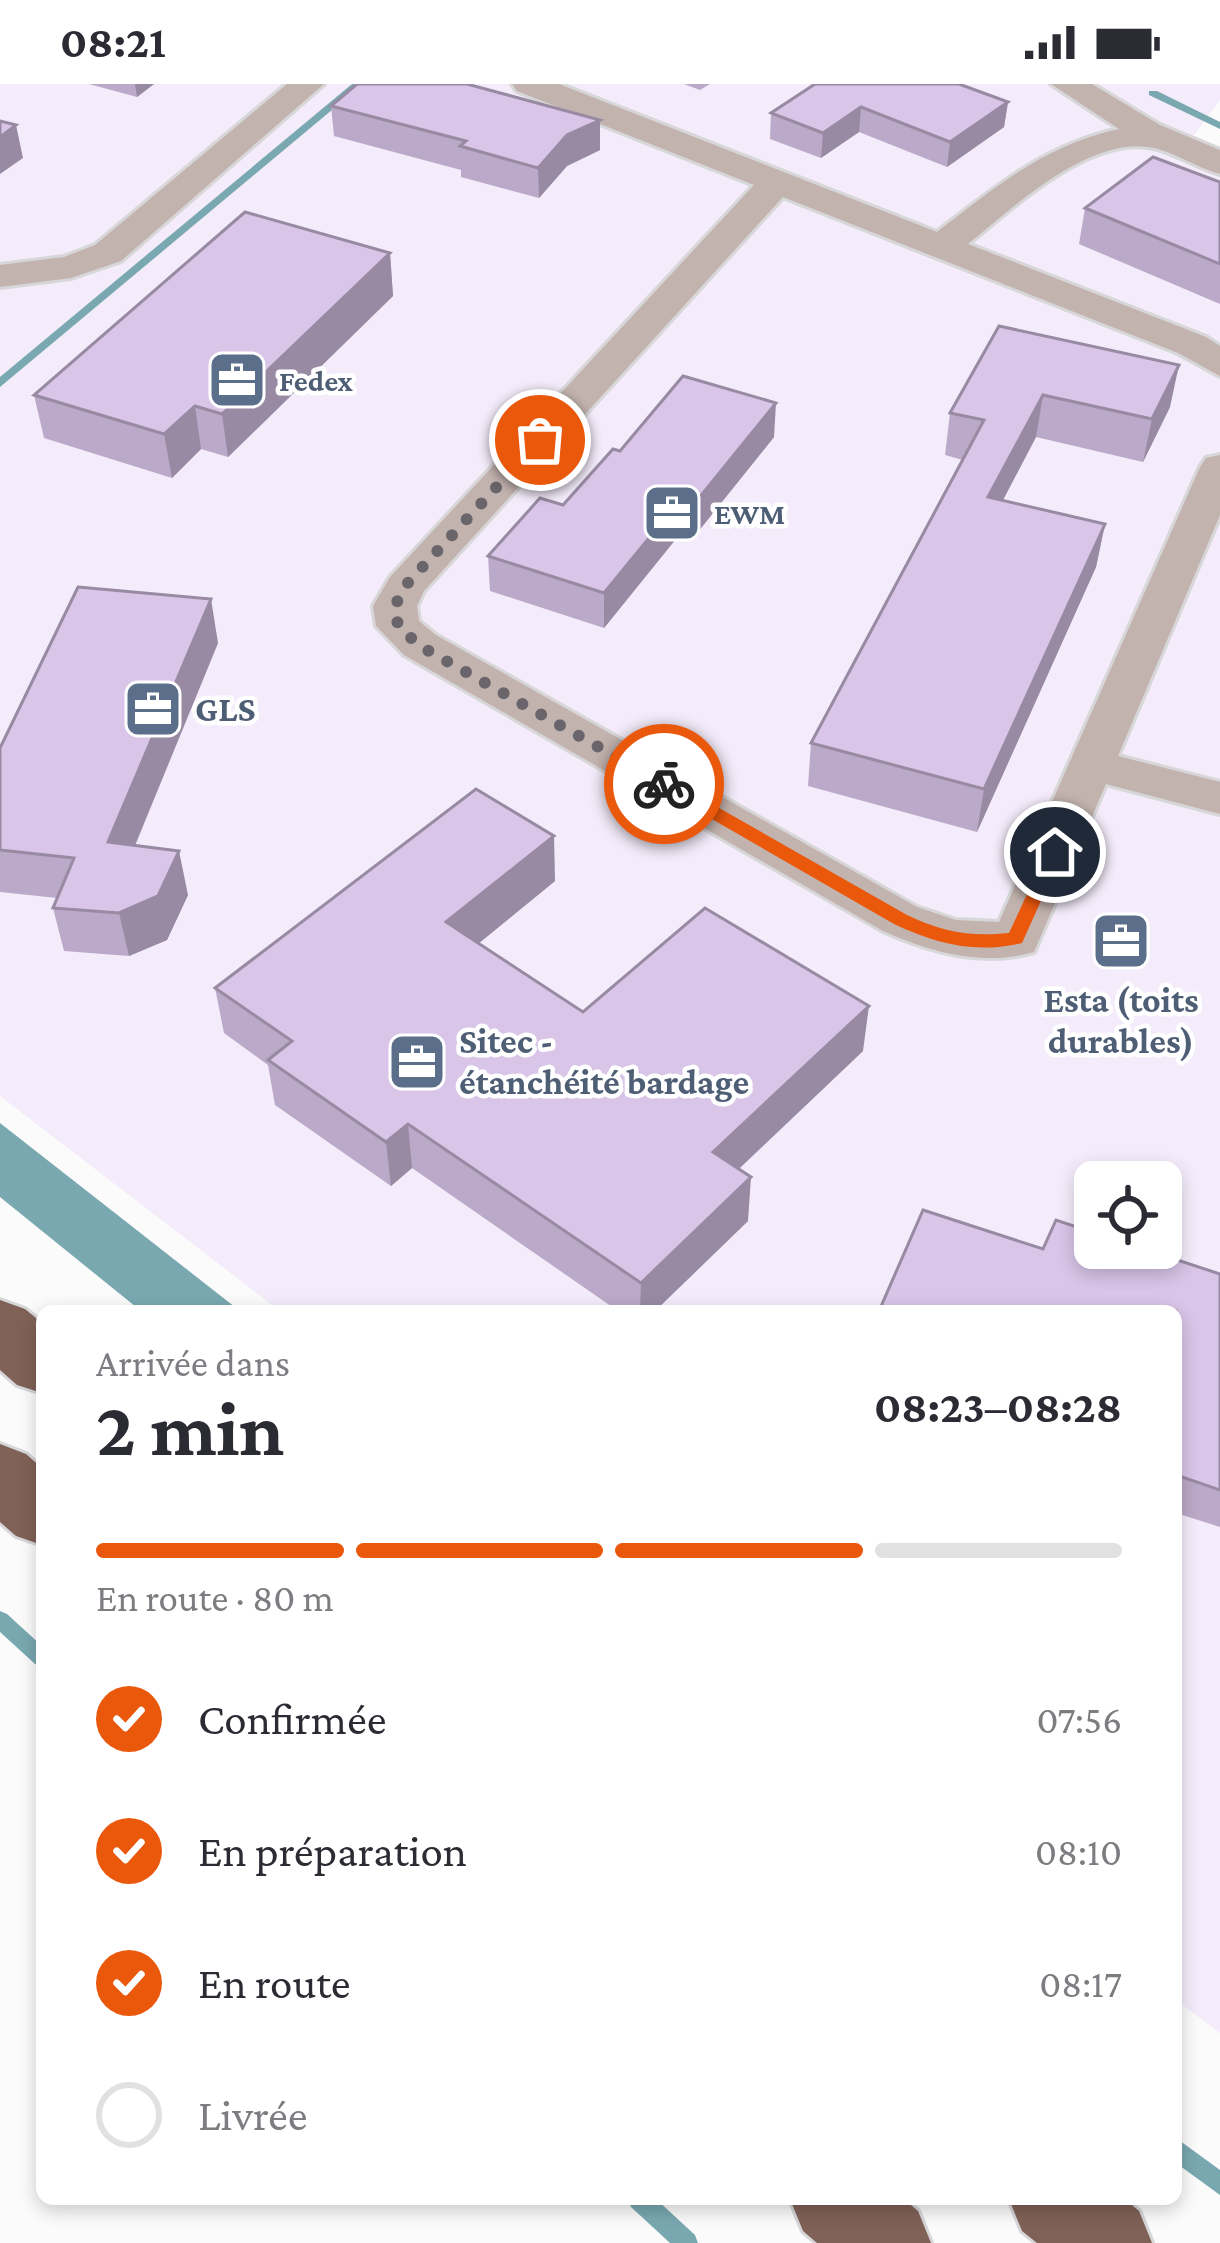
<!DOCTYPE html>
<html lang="fr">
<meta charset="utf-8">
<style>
body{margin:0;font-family:"Crimson Pro",serif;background:#f7f7f7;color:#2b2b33;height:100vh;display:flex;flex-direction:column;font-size:45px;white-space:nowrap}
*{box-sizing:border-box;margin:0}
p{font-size:39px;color:#7c7c81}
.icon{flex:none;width:66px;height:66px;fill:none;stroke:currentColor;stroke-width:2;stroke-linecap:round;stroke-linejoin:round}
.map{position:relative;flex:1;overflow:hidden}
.details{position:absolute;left:36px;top:1221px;width:1146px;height:900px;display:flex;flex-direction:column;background:#fff;border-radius:18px;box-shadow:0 6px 18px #0003}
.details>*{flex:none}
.buttons{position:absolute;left:1074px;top:1077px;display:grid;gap:24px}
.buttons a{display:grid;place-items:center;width:108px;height:108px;border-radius:18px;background:#fff;box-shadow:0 6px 18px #0003;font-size:60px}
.pin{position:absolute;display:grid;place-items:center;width:102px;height:102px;color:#fff;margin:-51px;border:6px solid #fff;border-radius:50%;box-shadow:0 3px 12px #0007}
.courier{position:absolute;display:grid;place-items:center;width:120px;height:120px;margin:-60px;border:9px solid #ea580c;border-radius:50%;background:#fff;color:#222;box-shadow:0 3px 15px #0007}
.head em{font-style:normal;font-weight:700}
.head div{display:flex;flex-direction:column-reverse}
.head{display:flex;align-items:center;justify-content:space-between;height:204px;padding:0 60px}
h1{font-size:78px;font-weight:700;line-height:90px}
.bar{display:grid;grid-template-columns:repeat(4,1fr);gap:18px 12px;align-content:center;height:144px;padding:0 60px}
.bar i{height:15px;border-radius:9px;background:#e1e1e2}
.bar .active{background:#ea580c}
.bar p{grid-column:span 4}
ol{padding:0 60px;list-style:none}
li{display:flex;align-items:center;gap:36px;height:132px}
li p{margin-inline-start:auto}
li .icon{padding:12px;border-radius:50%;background:#ea580c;color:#fff;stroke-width:4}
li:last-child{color:#7c7c81}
li i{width:66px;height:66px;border:6px solid #e1e1e2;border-radius:50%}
.status{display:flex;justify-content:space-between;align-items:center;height:84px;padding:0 60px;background:#fff;direction:ltr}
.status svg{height:33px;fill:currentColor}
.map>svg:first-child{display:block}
</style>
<div class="status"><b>08:21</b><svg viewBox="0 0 49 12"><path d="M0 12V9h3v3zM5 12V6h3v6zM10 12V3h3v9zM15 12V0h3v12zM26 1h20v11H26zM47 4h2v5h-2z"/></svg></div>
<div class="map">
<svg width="1220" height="2159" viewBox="0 0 1220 2159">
<rect width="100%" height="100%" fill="#fbfbfb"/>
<!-- built -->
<path fill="#f4ecfa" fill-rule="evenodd" d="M 0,0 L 1220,0 L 1220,16 L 1178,73 L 1220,91 L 1220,1949 L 1176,1916 L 1176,1227 L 280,1227 L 0,1012 ZM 1095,1098 L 1161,1098 L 1161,1164 L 1095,1164 Z"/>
<!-- water -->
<polygon fill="#79a8b1" points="0,1039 240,1227 141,1227 0,1113"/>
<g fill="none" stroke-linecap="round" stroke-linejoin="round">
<!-- stream -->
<g fill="#79a8b1" fill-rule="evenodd">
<polygon points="352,0 363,0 0,303 0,293"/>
<polygon points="1149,7 1157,7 1220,38 1220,45 1149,11"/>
<polygon points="0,1527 7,1530 42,1562 42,1583 35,1580 0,1548"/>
<polygon points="1176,2054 1220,2086 1220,2111 1176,2079"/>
<polygon points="628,2115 656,2115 695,2151 698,2159 670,2159 631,2123"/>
</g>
<defs>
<g id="minor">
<polygon points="287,0 324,0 121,177 71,194 0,203 0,181 64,173 95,161"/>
<path d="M 512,0 L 559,0 L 937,148 C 995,103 1045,61 1119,45 L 1051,0 L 1092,0 L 1160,41 L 1220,66 L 1220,90 C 1198,84 1179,71 1158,65 C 1093,47 1014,123 968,160 L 1206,253 L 1220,262 L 1220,292 L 1178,269 L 783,113 L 424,507 L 417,522 L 419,537 L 436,551 L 917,823 L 956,836 L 999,838 L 1200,383 L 1206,374 L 1220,371 L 1220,431 L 1118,672 L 1220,698 L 1220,730 L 1106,700 L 1034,868 C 983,883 930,868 883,847 L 404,571 L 376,542 L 373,522 L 390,493 L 754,101 L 517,7 Z"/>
</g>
<g id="highway">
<polygon points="0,1216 25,1225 42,1239 42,1309 17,1301 0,1286"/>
<polygon points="0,1360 26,1370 42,1384 42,1461 16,1452 0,1438"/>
<polygon points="790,2115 904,2115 918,2127 931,2159 817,2159 803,2147"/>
<polygon points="1009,2115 1125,2115 1139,2127 1152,2159 1037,2159 1022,2147"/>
</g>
</defs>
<!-- minor casing -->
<use href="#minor" stroke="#d7d6d8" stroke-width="6"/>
<!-- highway casing -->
<use href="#highway" stroke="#d7d6d8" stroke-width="6"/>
<!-- minor -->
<use href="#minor" fill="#c3b3ae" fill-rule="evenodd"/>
<!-- highway -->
<use href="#highway" fill="#806157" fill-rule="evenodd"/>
</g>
<!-- wall -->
<g fill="#baa9c8">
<polygon points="89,0 154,0 137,13"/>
<polygon points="684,0 710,0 700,6"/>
<polygon points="815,0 1008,18 1004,43 947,83 859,48 821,74 770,55 771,29"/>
<polygon points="331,22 600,36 600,66 567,82 539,114 461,93 461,86 334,52"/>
<polygon points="1220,98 1220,220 1079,160 1085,124"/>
<polygon points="390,169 393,212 228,373 201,365 172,394 44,354 34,311"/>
<polygon points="999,242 1170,323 1143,378 1036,353 1003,416 1105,440 1096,483 977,748 808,702 811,659 963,376 945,371 950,329"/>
<polygon points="774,353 697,449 684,445 604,544 490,507 488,472 563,421 620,367"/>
<polygon points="218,559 135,762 188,811 167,856 129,872 64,867 53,824 57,814 0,808 0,664"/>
<polygon points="555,797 479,859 583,928 863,967 739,1085 748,1137 655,1227 618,1227 412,1084 391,1102 275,1021 268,981 224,949 215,904"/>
<polygon points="1043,1165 1220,1190 1220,1443 1176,1429 1176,1227"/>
</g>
<!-- shaded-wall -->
<g fill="#978aa2">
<polygon points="135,0 154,0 137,13"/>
<polygon points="1008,18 1004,43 947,83 950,58"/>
<polygon points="861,23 859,48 821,74 823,49"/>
<polygon points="600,36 600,66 567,82 539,114 538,84 567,51"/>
<polygon points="16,41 23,74 0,90 0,53"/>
<polygon points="390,169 393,212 228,373 222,330"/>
<polygon points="1179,281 1170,323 1143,378 1152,335"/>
<polygon points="1043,311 1036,353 982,456 988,413"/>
<polygon points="776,319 774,353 697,449 699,414"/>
<polygon points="195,322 201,365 172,394 164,350"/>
<polygon points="685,410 684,445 604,544 604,509"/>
<polygon points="1105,440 1096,483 977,748 984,705"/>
<polygon points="211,515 218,559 118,802 108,758"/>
<polygon points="554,752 555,797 450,883 446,838"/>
<polygon points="179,767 188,811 167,856 129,872 119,829"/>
<polygon points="869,922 863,967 710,1112 713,1068"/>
<polygon points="408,1040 412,1084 391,1102 386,1058"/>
<polygon points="751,1093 748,1137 655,1227 640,1227 641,1199"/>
</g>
<!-- building -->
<g fill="#d8c5e8" stroke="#978aa2" stroke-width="3">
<polygon points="357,0 467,0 600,36 567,51 538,84 460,62 466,57 331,22"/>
<polygon points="815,0 959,0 1008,18 950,58 861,23 823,49 771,29"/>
<polygon points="0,37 16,41 0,53"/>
<polygon points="1153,73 1220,98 1220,180 1085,124"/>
<polygon points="245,128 390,169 222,330 195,322 164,350 34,311"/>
<polygon points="999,242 1179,281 1152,335 1043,311 988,413 1105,440 984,705 811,659 984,336 950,329"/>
<polygon points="683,292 776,319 699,414 685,410 604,509 488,472 540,414 563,421 613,365 620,367"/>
<polygon points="78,503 211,515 108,758 179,767 158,812 119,829 53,824 74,774 0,766 0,664"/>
<polygon points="476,705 554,752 446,838 583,928 705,824 869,922 713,1068 751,1093 641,1199 408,1040 386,1058 268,976 292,957 215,904"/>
<polygon points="923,1126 1043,1165 1056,1136 1095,1149 1095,1164 1141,1164 1220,1190 1220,1406 1176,1391 1176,1227 879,1227"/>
</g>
<!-- route -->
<path fill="#ea580c" d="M 658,696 L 670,696 L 907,831 C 943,848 970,853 1009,849 L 1049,763 L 1063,768 L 1022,859 C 975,870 937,860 894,840 L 658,704 Z"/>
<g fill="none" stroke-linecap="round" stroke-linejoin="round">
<!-- done -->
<polyline stroke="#69656b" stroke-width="12" stroke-dasharray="0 21.6" points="540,356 405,502 395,522 398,542 420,562 664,700"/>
</g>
<!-- icons -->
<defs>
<symbol id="office-square" viewBox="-11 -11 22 22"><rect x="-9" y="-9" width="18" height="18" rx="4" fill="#5c6f8a" stroke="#fff"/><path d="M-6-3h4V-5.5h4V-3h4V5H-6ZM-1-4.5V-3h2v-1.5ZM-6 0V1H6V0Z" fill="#fff"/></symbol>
</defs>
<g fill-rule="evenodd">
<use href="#office-square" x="204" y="263" width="66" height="66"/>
<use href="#office-square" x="639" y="396" width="66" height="66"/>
<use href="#office-square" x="120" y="592" width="66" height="66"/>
<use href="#office-square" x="1088" y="824" width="66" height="66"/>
<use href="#office-square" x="384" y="945" width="66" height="66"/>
</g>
<g text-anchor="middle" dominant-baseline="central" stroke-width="9" stroke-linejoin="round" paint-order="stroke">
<!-- far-service labels -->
<g font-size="30" font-weight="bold" fill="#4e5e75" stroke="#fff" text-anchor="start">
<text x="279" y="296">Fedex</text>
<text x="714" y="429">EWM</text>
</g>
<!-- service labels -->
<g font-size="36" font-weight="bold" fill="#4e5e75" stroke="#fff" text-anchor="start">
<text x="195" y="625">GLS</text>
<text x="1121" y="916" text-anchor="middle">Esta (toits<tspan x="1121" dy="41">durables)</tspan></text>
<text x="459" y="957">Sitec -<tspan x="459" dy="41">étanchéité bardage</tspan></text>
</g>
</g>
</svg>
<div class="buttons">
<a><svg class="icon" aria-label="locate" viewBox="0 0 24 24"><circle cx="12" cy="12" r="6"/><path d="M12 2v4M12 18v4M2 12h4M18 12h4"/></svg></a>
</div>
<div class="pin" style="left:540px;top:356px;background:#ea580c"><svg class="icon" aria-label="bag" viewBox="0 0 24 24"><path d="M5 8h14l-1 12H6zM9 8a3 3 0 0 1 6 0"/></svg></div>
<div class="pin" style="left:1055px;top:768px;background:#1f2937"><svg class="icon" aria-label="home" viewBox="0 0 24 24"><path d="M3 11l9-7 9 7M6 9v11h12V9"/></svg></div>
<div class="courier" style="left:664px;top:700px"><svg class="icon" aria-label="bike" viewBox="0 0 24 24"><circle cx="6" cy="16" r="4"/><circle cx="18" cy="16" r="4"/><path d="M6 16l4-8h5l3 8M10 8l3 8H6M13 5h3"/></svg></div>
<section class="details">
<div class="head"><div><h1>2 min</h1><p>Arrivée dans</p></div><em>08:23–08:28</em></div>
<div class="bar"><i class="active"></i><i class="active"></i><i class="active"></i><i></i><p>En route · 80 m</p></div>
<ol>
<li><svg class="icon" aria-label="check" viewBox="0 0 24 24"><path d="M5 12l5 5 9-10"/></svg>Confirmée<p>07:56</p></li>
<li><svg class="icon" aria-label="check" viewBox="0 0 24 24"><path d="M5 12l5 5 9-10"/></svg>En préparation<p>08:10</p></li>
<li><svg class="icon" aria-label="check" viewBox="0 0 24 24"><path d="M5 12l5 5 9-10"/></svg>En route<p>08:17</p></li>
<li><i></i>Livrée</li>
</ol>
</section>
</div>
